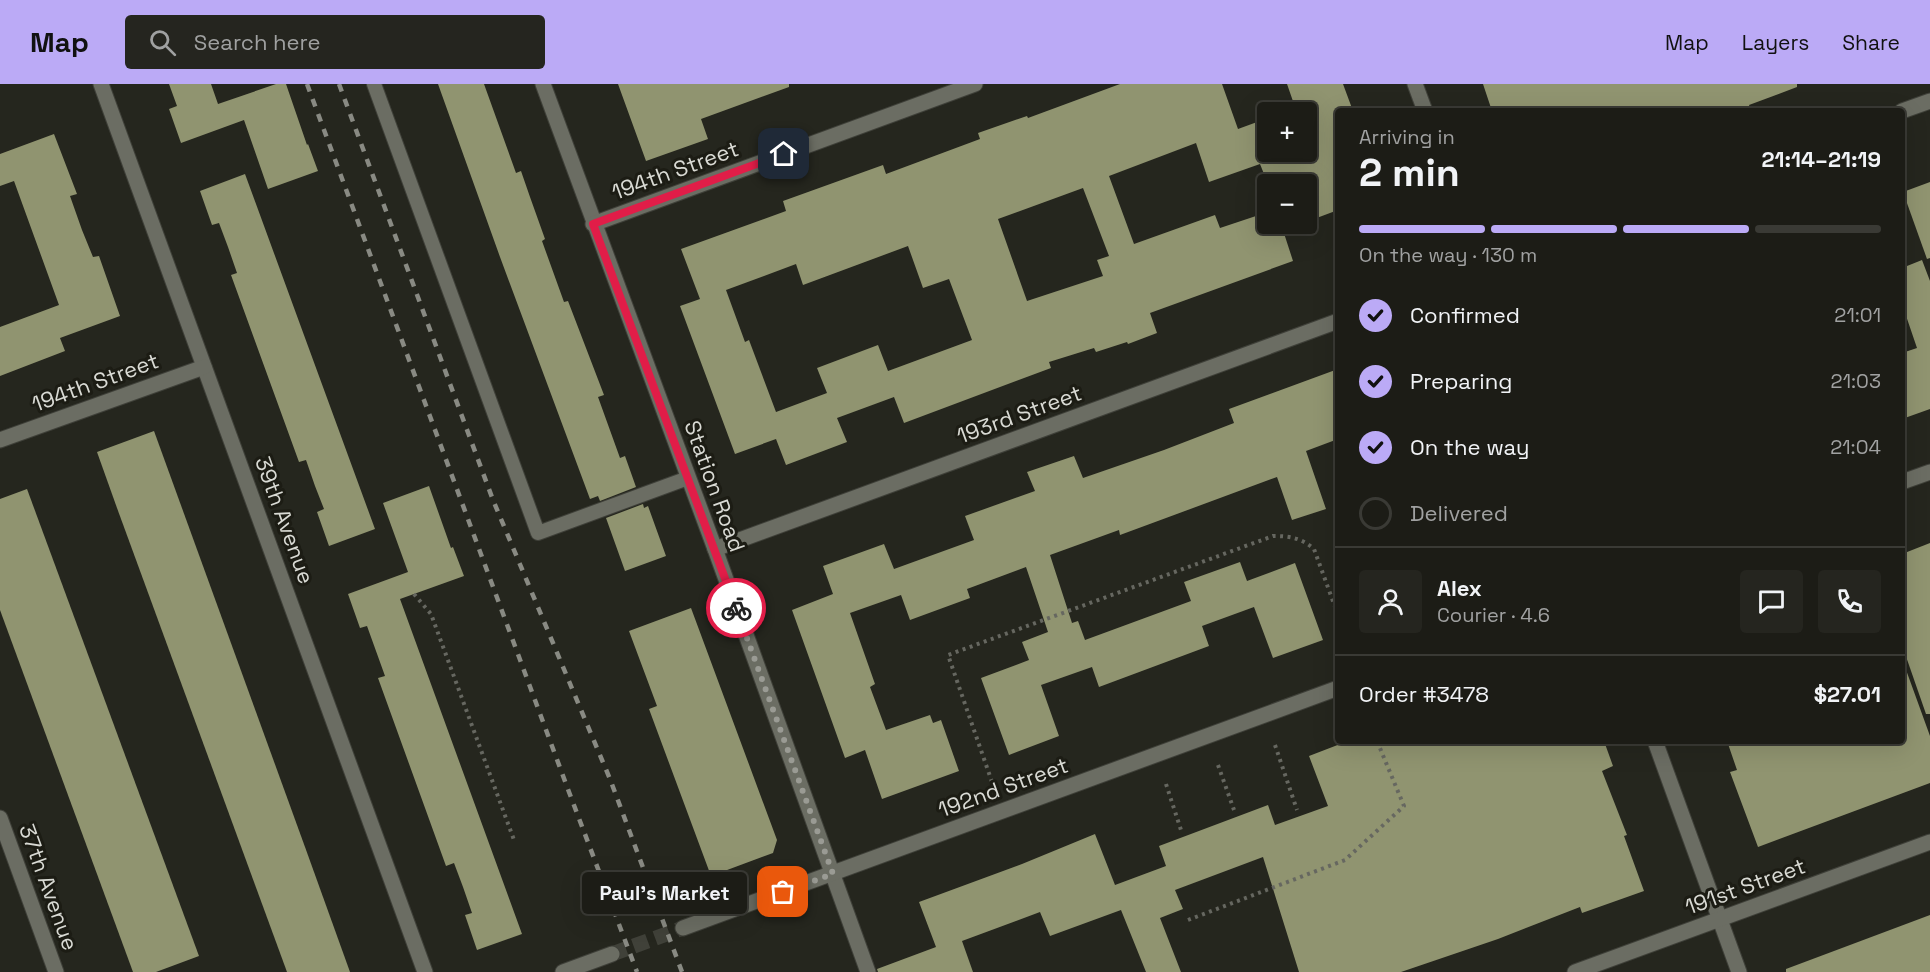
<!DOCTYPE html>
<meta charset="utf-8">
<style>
body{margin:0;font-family:"Space Grotesk",sans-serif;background:#25251f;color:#f1f3f6;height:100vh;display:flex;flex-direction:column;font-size:22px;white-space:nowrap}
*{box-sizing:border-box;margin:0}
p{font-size:20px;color:#a0a1a1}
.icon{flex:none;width:33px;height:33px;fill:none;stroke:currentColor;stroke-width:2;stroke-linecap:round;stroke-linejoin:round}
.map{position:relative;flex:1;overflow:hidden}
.side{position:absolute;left:1335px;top:24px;width:570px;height:636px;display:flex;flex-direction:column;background:#1c1c16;border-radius:6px;box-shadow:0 6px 24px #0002,0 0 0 2px #3a3a35}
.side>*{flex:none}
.buttons{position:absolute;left:1257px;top:18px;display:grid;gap:12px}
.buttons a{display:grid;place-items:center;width:60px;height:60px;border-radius:6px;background:#1c1c16;box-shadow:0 6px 24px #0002,0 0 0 2px #3a3a35;font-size:30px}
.pin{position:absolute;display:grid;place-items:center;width:51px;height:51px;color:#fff;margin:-26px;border-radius:12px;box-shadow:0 3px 9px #0006}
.courier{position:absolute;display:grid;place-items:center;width:60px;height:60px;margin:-30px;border:4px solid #e11d48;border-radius:50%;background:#fff;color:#222;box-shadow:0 2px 8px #0007}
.bubble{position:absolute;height:42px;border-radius:6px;background:#1c1c16;box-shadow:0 6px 24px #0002,0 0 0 2px #3a3a35;font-size:20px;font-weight:600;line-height:42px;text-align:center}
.overview em{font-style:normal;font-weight:600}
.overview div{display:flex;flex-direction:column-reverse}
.overview{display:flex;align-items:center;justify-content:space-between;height:102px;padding:0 24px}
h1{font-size:39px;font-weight:600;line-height:45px}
.bar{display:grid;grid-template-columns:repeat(4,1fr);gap:9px 6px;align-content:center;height:72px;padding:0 24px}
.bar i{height:8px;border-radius:4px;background:#3a3a35}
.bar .current{background:#bbaaf6}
.bar p{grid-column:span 4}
.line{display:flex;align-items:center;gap:15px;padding:0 24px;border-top:2px solid #3a3a35}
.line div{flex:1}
.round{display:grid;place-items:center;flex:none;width:63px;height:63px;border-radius:6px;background:#25251f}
ol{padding:0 24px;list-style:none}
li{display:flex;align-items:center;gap:18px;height:66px}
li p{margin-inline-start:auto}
li .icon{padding:6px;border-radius:50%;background:#bbaaf6;color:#111;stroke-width:4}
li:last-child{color:#a0a1a1}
li i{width:33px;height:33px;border:3px solid #3a3a35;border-radius:50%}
header{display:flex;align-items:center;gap:36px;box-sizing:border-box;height:84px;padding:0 30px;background:#bbaaf6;color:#111}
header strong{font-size:28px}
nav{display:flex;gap:33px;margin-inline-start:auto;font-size:21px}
.search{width:420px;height:54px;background:#25251f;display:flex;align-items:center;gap:15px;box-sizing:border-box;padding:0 21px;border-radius:6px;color:#a0a1a1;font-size:22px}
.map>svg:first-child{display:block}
</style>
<header>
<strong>Map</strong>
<div class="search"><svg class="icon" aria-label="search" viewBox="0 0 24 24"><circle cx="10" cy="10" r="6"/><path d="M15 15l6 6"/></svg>Search here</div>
<nav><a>Map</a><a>Layers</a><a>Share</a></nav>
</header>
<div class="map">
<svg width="1930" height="888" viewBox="0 0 1930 888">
<rect width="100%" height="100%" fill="#25261e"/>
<!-- building -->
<g fill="#909470" fill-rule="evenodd">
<polygon points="169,0 211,0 218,20 276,0 286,0 307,61 308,60 318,87 268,105 244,36 181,59 169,25 177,22"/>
<polygon points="438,0 484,0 516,89 521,87 530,113 545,155 542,157 564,218 568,217 604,311 598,313 620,374 625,372 636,403 600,417 598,412 590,415 500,173"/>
<polygon points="618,0 789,0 789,3 701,35 708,55 646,77"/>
<path d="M 1120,0 L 1222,0 L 1238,45 L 1268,34 L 1268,68 L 1306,68 L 1306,28 L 1281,28 L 1295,23 L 1287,0 L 1343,0 L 1353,27 L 1338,27 L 1338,126 L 1306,138 L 1306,100 L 1268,100 L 1260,80 L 1209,98 L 1196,59 L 1109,92 L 1134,160 L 1215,131 L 1220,144 L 1268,128 L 1268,140 L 1281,140 L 1293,177 L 1150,229 L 1157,249 L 1128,260 L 1127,258 L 1096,268 L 1094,264 L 1049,278 L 1051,284 L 904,339 L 894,313 L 837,334 L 847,358 L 786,381 L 776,355 L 735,370 L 680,222 L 700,215 L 681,165 L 786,127 L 783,117 L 883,81 L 886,90 L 980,55 L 978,49 L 1027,32 L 1028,34 ZM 1083,104 L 1109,172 L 1097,176 L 1103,192 L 1027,217 L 998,135 ZM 908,162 L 923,204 L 949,195 L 972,256 L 888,287 L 878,261 L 817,284 L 827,309 L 776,328 L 749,256 L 745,258 L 726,206 L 796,180 L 803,201 Z"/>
<polygon points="1483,0 1797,0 1797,3 1749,21 1751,27 1492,27"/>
<polygon points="54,50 77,110 70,112 82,146 93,173 99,172 120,232 60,254 65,267 0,292 0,243 59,221 14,97 0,102 0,70"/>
<polygon points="245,90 375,445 329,462 317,428 324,425 315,402 306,376 299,378 231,191 237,189 228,163 219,139 212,141 200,107"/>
<polygon points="1930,98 1930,174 1927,175 1903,108"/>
<polygon points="1922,176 1930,197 1930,325 1902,335 1902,269 1917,264 1902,220 1902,184"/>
<polygon points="1338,285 1338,355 1306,367 1326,425 1292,436 1277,393 1120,451 1119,446 1050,471 1072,539 1078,537 1085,556 1191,517 1184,498 1240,478 1247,497 1295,479 1323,556 1273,574 1254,523 1202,542 1209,562 1099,603 1092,583 1041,601 1059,652 1009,671 981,594 1029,576 1022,558 1048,548 1026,483 967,505 970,514 910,536 901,511 850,529 875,600 870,603 886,646 930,631 933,639 941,636 959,687 882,715 865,666 845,674 792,526 833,510 823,482 884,460 894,485 974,456 965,432 1035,407 1027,388 1074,372 1083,394 1164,366 1234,339 1229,325"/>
<polygon points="154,347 305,763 350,888 287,888 117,424 97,368"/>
<polygon points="429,402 451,464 453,463 464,492 400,515 522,850 477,866 465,831 472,829 463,803 454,779 446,782 378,594 385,592 367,542 360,544 348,510 408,488 383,419"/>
<polygon points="27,405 199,872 156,888 133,888 0,526 0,415"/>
<polygon points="643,420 644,424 648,422 666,472 625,487 606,434"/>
<polygon points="1930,459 1930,630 1926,630 1902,561 1902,470"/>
<polygon points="691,524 777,756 773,769 711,792 649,625 657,622 629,547"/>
<polygon points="1902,583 1905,583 1930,652 1930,699 1758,763 1730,688 1737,686 1727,657 1902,657"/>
<polygon points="1348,657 1604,657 1613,682 1602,687 1627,751 1624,752 1644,807 1582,829 1580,823 1498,855 1401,888 1299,888 1263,773 1175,806 1183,825 1160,834 1181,888 1146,888 1121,826 1050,852 1040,828 962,857 973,888 878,888 877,885 936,863 919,818 1022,780 1095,750 1115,801 1166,782 1159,762 1268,721 1275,741 1328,722 1309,672"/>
<polygon points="1930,831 1930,888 1786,888 1786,885"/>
</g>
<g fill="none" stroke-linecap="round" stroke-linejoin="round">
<!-- minor-tunnel -->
<polyline stroke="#404139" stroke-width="15" stroke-dasharray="15 8" stroke-linecap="butt" points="612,870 683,844"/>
<defs>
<polyline id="service" points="374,0 538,449 688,394"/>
<g id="minor">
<polyline points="101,0 425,888"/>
<polyline points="543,0 715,465 868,888"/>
<polyline points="1415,0 1425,27"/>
<polyline points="1902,27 1930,17"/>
<polyline points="593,140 975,0"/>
<polyline points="0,356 204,283"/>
<polyline points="1902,398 1930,388"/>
<polyline points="715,465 1338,237"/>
<polyline points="1655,657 1739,888"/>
<polyline points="0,734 56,888"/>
<polyline points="683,844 1338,604"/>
<polyline points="563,888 612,870"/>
<polyline points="1575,888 1930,758"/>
</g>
</defs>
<!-- service casing -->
<use href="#service" stroke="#3f4039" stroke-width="16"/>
<!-- minor casing -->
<use href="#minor" stroke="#3f4039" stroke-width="17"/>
<!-- path -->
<g stroke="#666760" stroke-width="4" stroke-dasharray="3 4.5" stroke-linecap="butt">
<polyline points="414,510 431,530 514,756"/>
<polyline points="1275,661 1297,726"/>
<polyline points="1218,681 1234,726"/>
<path d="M 992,698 L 948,571 L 1273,452 C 1289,452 1302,454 1314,465 L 1338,531"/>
<polyline points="1166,700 1181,746"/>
<polyline points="1188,836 1345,776 1404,722 1377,657"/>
</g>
<!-- service -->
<use href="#service" stroke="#6b6d63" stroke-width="14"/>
<!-- minor -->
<use href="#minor" stroke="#6b6d63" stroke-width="15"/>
<!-- rail -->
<g stroke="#898a83" stroke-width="4.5" stroke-dasharray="8 8" stroke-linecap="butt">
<polyline points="307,0 569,708 637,888"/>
<polyline points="339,0 493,416 610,695 682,888"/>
</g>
</g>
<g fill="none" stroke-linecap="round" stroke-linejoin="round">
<!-- done -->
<polyline stroke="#9a9b94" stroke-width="6" stroke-dasharray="0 10.8" points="736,524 833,790 783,808"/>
<!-- route -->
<polyline stroke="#e11d48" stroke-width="8" points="736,524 593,140 784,70"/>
</g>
<g text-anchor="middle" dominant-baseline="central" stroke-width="6" stroke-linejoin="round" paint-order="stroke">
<!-- street labels -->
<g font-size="22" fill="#d9dad4" stroke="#1c1c14">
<text transform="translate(675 86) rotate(-20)">194th Street</text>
<text transform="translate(95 298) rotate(-20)">194th Street</text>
<text transform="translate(1019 330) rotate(-20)">193rd Street</text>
<text transform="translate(715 402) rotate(70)">Station Road</text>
<text transform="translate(285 436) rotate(70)">39th Avenue</text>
<text transform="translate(1003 703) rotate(-20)">192nd Street</text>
<text transform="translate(1745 802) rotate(-20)">191st Street</text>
<text transform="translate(49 803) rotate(70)">37th Avenue</text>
</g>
</g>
</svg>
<div class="buttons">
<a>+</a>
<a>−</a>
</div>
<div class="pin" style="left:783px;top:808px;background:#ea580c"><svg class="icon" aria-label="bag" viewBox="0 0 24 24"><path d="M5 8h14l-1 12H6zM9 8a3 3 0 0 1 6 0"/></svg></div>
<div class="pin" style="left:784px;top:70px;background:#1f2937"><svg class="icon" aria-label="home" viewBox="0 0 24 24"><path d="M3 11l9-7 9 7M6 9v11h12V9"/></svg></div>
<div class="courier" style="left:736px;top:524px"><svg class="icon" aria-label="bike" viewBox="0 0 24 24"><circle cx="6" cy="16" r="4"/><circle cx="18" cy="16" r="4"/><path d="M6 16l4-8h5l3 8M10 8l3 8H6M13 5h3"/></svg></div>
<div class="bubble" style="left:582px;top:788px;width:165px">Paul's Market</div>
<section class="side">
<div class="overview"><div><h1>2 min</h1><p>Arriving in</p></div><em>21:14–21:19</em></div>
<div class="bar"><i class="current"></i><i class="current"></i><i class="current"></i><i></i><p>On the way · 130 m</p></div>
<ol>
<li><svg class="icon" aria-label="check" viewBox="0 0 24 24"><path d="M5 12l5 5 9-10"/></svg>Confirmed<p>21:01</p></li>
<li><svg class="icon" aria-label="check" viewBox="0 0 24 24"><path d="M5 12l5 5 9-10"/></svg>Preparing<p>21:03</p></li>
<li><svg class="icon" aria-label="check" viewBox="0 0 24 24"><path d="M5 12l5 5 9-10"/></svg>On the way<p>21:04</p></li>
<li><i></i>Delivered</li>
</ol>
<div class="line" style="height:108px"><a class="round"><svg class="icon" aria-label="person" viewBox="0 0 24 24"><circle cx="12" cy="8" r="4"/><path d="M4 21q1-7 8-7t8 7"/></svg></a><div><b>Alex</b><p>Courier · 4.6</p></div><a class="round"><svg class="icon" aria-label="chat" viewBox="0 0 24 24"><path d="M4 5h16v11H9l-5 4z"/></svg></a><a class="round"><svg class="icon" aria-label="phone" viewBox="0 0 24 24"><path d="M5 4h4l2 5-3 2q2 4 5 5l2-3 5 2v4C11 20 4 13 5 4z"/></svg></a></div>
<div class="line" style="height:78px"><div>Order #3478</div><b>$27.01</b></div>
</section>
</div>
